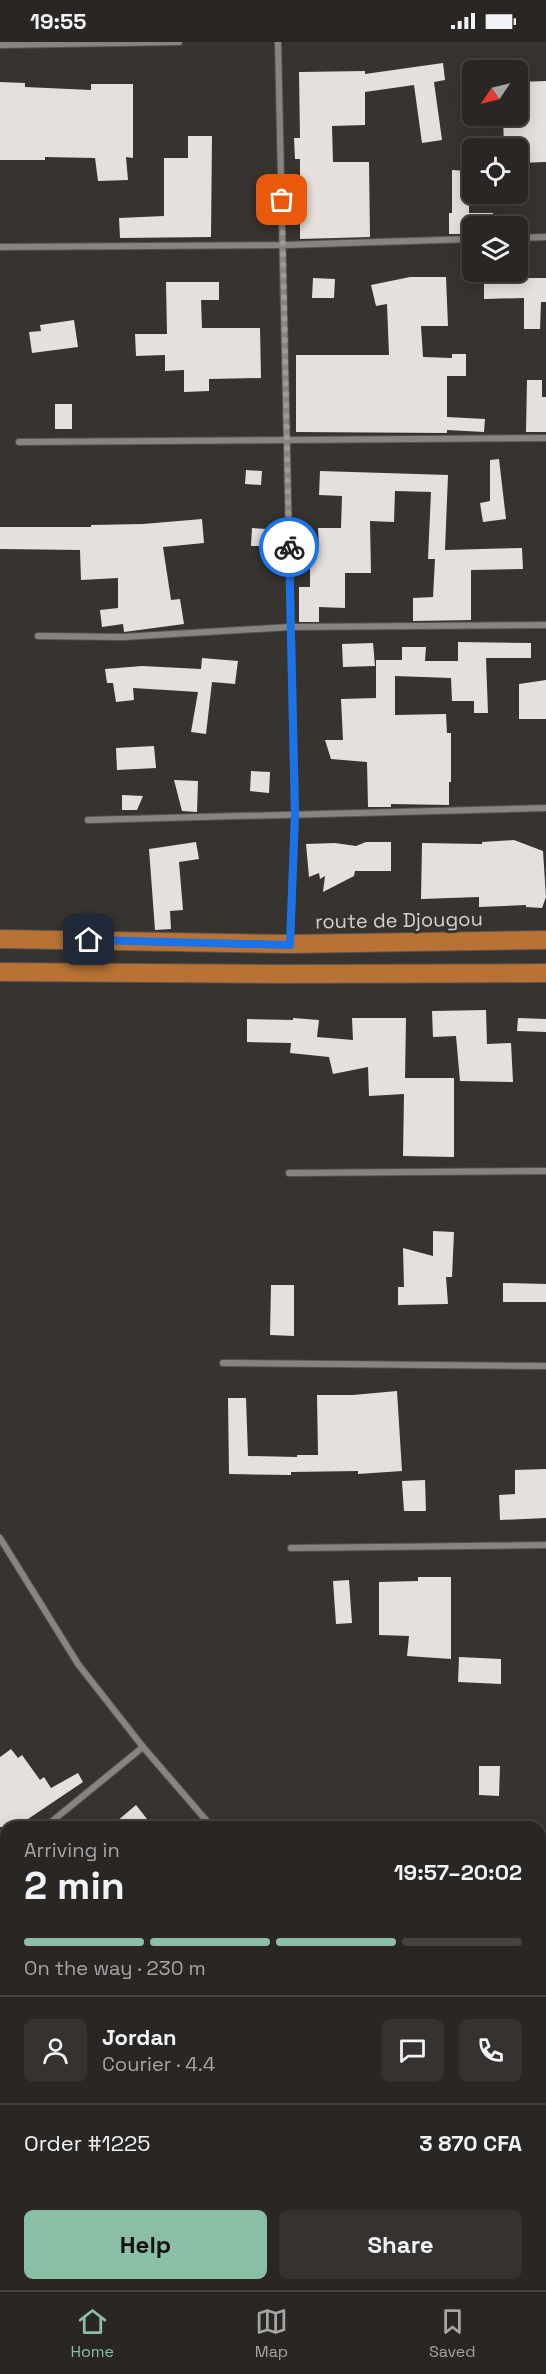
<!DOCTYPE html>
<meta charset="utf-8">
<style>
body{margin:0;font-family:"Space Grotesk",sans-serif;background:#353230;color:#f1f3f6;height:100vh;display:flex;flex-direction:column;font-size:22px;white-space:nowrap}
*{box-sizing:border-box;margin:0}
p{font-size:20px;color:#a5a5a6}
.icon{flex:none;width:33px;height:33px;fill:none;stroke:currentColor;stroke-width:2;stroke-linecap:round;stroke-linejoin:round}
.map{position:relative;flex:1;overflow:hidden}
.sheet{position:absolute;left:0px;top:1779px;width:546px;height:470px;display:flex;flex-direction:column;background:#292623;border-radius:18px 18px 0 0;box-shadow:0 3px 15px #0003,0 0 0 2px #454341}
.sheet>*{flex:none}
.needle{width:39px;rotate:235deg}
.controls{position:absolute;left:462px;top:18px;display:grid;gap:12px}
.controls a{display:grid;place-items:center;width:66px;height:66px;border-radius:9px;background:#292623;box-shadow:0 3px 15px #0003,0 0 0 2px #454341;font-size:30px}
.pin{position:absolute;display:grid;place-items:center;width:51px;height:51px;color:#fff;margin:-26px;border-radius:12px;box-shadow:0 3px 9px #0006}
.courier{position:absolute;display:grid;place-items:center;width:60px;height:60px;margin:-30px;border:4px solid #1a73e8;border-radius:50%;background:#fff;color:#222;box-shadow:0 2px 8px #0007}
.summary em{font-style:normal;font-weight:600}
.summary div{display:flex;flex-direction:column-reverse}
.summary{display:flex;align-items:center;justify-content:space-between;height:102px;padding:0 24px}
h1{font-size:39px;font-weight:600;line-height:45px}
.bar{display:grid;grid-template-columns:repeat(4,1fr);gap:9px 6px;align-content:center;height:72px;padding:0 24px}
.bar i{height:8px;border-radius:4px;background:#454341}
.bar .selected{background:#8abfa5}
.bar p{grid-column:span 4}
.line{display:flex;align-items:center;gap:15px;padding:0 24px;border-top:2px solid #454341}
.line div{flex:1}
.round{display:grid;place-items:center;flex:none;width:63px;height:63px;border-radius:9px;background:#353230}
.cta{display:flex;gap:12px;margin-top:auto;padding:12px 24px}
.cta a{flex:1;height:69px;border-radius:9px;background:#8abfa5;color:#111;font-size:24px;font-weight:600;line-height:69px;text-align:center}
.cta a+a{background:#353230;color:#f1f3f6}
.status{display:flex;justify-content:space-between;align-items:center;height:42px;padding:0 30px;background:#292623;direction:ltr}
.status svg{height:16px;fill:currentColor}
.tabs{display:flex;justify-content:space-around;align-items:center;height:84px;border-top:2px solid #454341;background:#292623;font-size:16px;color:#a5a5a6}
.tabs a{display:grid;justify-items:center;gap:3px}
.tabs .selected{color:#8abfa5}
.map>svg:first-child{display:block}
</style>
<div class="status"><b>19:55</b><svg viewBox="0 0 49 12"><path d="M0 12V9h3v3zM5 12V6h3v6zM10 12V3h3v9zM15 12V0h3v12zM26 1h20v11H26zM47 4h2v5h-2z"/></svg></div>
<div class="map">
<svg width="546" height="2248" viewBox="0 0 546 2248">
<rect width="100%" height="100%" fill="#37332f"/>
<!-- green -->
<polygon fill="#7b4517" points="540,2035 546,2036 546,2248 345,2248 348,2242 540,2242"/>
<!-- building -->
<g fill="#e6e0dc">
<polygon points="443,21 445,38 434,40 442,98 422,101 414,43 365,50 365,83 332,84 333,120 369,120 370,195 300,197 300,117 295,117 294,96 300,96 299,30 365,29 365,32"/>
<polygon points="546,39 546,120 518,121 518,106 504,106 503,74 518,74 518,40"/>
<polygon points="0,40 25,41 25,45 91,48 91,42 133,42 133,116 126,115 128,138 98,139 95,116 45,115 45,118 0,118"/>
<polygon points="188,94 212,94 211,195 120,196 119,176 164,174 164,116 188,116"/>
<polygon points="452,128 469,129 469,171 493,171 493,184 472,184 472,192 449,192 449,171 452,171"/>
<polygon points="410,235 446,235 448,284 421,284 423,315 452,316 452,312 466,312 466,334 447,334 447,375 485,377 484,390 447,388 447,391 296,390 296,313 389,313 387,262 376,264 371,243"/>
<polygon points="313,236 335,237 334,256 312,256"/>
<polygon points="484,236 546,236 546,260 541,260 540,287 524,287 524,256 484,257"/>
<polygon points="166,240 219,240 219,258 201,258 202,286 260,286 261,336 209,337 209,349 184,350 184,328 165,329 165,313 136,314 135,292 167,292"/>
<polygon points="74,278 78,305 32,311 29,290 41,289 40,283"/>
<polygon points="527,338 542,338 542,355 546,355 546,390 526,390"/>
<rect x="55" y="362" width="17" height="25"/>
<polygon points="499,417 506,477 483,480 480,461 490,459 490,418"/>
<polygon points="246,428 262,429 261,443 245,442"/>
<polygon points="320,429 448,433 445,508 522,506 523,527 471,528 471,578 413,579 413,556 433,555 435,517 428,517 431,450 395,449 394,480 370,479 371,531 345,531 345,566 319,565 319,580 299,580 299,545 310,545 310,505 319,505 318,486 341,486 342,454 319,453"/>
<polygon points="202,477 204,501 163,505 171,558 180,557 184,582 124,590 123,582 102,585 100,568 118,566 118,536 81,538 80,508 0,507 0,485 91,485 91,483 143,482"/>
<polygon points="252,486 266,487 266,504 251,504"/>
<polygon points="458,600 531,601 531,616 486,616 488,671 474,671 474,659 452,659 451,636 395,634 395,673 446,672 447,691 451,691 451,740 449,740 449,763 391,762 391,765 368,765 367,720 331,717 325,698 343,698 341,657 376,656 376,618 402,618 402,605 426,605 425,619 458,619"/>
<polygon points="373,601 375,624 343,625 342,602"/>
<polygon points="202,616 238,619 235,642 212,640 206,692 191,690 198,650 133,646 134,658 116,660 113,641 107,641 105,627 142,624 201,627"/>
<polygon points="546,638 546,677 519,677 519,642"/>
<polygon points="154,704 156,726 117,728 116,706"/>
<polygon points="251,729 270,730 269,751 250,749"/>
<polygon points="174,738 198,739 197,770 182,769"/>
<polygon points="122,753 143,754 137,768 122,768"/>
<polygon points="514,798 543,809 546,855 542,866 526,865 526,863 479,865 479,855 421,857 422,801 482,802 482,800"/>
<polygon points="196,800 199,817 179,820 183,868 170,869 171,887 155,888 149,807"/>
<polygon points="366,800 391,800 391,829 355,829 354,834 323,850 325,834 320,837 319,831 309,835 306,802 335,801 356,804"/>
<polygon points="486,968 487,1002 511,1001 513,1040 460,1039 456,994 433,995 432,969"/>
<polygon points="293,976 319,978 317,995 353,998 352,976 406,976 405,1036 454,1036 454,1115 403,1114 404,1052 369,1054 368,1025 333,1032 329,1015 290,1011 291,1001 247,1000 247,977 293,978"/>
<polygon points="518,976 546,977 546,990 517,989"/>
<polygon points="433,1189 454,1190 452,1235 446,1235 448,1262 398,1263 398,1245 404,1245 403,1206 433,1214"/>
<polygon points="503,1241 546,1242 546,1260 503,1260"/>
<polygon points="271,1243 294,1243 294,1294 270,1293"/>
<polygon points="397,1349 402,1429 358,1432 358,1429 291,1430 291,1433 229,1432 228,1356 246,1356 248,1414 297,1415 297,1413 318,1413 317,1353 353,1353"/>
<polygon points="546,1427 546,1476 500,1478 499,1453 515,1452 515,1428"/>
<polygon points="425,1438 426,1469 404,1469 402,1439"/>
<polygon points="418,1535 451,1535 451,1617 407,1614 409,1594 379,1593 379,1540 418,1539"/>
<polygon points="349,1538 352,1581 336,1582 333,1539"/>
<polygon points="459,1615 501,1617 501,1642 458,1640"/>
<polygon points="11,1707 18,1716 22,1713 40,1738 44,1735 51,1746 78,1731 83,1740 28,1777 34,1785 0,1785 0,1715"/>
<polygon points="479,1724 500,1724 499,1754 479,1753"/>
<polygon points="136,1763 147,1777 138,1785 110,1785"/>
</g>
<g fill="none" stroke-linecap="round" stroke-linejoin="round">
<defs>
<g id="minor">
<polyline points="278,0 295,773 290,899"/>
<polyline points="0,3 179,0"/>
<polyline points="518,196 546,195"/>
<polyline points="0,205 284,203 472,197"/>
<polyline points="19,400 546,396"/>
<polyline points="38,594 123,595 290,585 546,583"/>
<polyline points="88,778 546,766"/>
<polyline points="289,1131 546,1129"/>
<polyline points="223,1321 546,1324"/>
<polyline points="0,1496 78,1622 143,1705 212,1785"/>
<polyline points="291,1506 546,1503"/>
<polyline points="45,1785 143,1705"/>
<polyline points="0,1825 6,1820"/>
<polyline points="0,2021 6,2017"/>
</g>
<g id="trunk">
<polyline points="0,897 290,902 546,898"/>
<polyline points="0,930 279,932 546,931"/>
</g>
</defs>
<!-- minor casing -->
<use href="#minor" stroke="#55514e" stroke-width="8"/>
<!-- trunk casing -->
<use href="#trunk" stroke="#55514e" stroke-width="20"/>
<!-- minor -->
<use href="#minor" stroke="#898480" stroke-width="6"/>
<!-- trunk -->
<use href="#trunk" stroke="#b87236" stroke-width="18"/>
</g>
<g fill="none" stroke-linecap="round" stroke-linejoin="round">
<!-- done -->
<polyline stroke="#9d9a97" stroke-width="6" stroke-dasharray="0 10.8" points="282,158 289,505"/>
<!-- route -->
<polyline stroke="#1a73e8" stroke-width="8" points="89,898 290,903 295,772 289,505"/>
</g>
<g text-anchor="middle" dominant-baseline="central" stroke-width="6" stroke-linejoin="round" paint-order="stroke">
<!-- street labels -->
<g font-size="20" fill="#d4d1cf" stroke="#37332f">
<text transform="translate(399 878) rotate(-1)">route de Djougou</text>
</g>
</g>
</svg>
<div class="controls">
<a><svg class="needle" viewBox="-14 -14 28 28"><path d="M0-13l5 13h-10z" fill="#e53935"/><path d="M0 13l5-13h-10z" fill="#a5a5a6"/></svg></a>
<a><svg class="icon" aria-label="locate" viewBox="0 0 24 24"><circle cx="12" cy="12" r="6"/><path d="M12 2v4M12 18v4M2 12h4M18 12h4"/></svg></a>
<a><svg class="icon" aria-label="layers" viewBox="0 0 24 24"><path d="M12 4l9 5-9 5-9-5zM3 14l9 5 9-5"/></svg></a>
</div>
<div class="pin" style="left:282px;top:158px;background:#ea580c"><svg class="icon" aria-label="bag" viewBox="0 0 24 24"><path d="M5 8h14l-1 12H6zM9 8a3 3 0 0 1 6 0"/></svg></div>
<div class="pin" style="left:89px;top:898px;background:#1f2937"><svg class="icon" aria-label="home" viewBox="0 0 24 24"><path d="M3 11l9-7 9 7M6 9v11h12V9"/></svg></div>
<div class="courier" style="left:289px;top:505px"><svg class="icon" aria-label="bike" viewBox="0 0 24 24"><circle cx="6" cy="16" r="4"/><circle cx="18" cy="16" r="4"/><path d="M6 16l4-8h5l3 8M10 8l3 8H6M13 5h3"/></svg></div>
<section class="sheet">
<div class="summary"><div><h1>2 min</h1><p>Arriving in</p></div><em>19:57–20:02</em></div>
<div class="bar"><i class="selected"></i><i class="selected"></i><i class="selected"></i><i></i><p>On the way · 230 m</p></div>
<div class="line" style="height:108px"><a class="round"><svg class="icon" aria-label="person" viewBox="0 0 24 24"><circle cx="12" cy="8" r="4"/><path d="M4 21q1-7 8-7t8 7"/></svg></a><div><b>Jordan</b><p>Courier · 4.4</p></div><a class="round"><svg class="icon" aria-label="chat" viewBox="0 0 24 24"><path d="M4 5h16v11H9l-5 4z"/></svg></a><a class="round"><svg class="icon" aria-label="phone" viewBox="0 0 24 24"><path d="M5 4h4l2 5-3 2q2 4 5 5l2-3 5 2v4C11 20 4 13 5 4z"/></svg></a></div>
<div class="line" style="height:78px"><div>Order #1225</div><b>3 870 CFA</b></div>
<div class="cta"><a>Help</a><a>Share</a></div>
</section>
</div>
<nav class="tabs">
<a class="selected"><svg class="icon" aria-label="home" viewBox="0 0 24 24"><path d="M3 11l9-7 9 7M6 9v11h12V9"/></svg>Home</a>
<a><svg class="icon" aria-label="map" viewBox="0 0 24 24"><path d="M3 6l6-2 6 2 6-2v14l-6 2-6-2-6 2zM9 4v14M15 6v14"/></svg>Map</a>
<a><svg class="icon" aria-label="saved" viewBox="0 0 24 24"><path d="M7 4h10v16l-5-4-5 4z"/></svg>Saved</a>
</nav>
